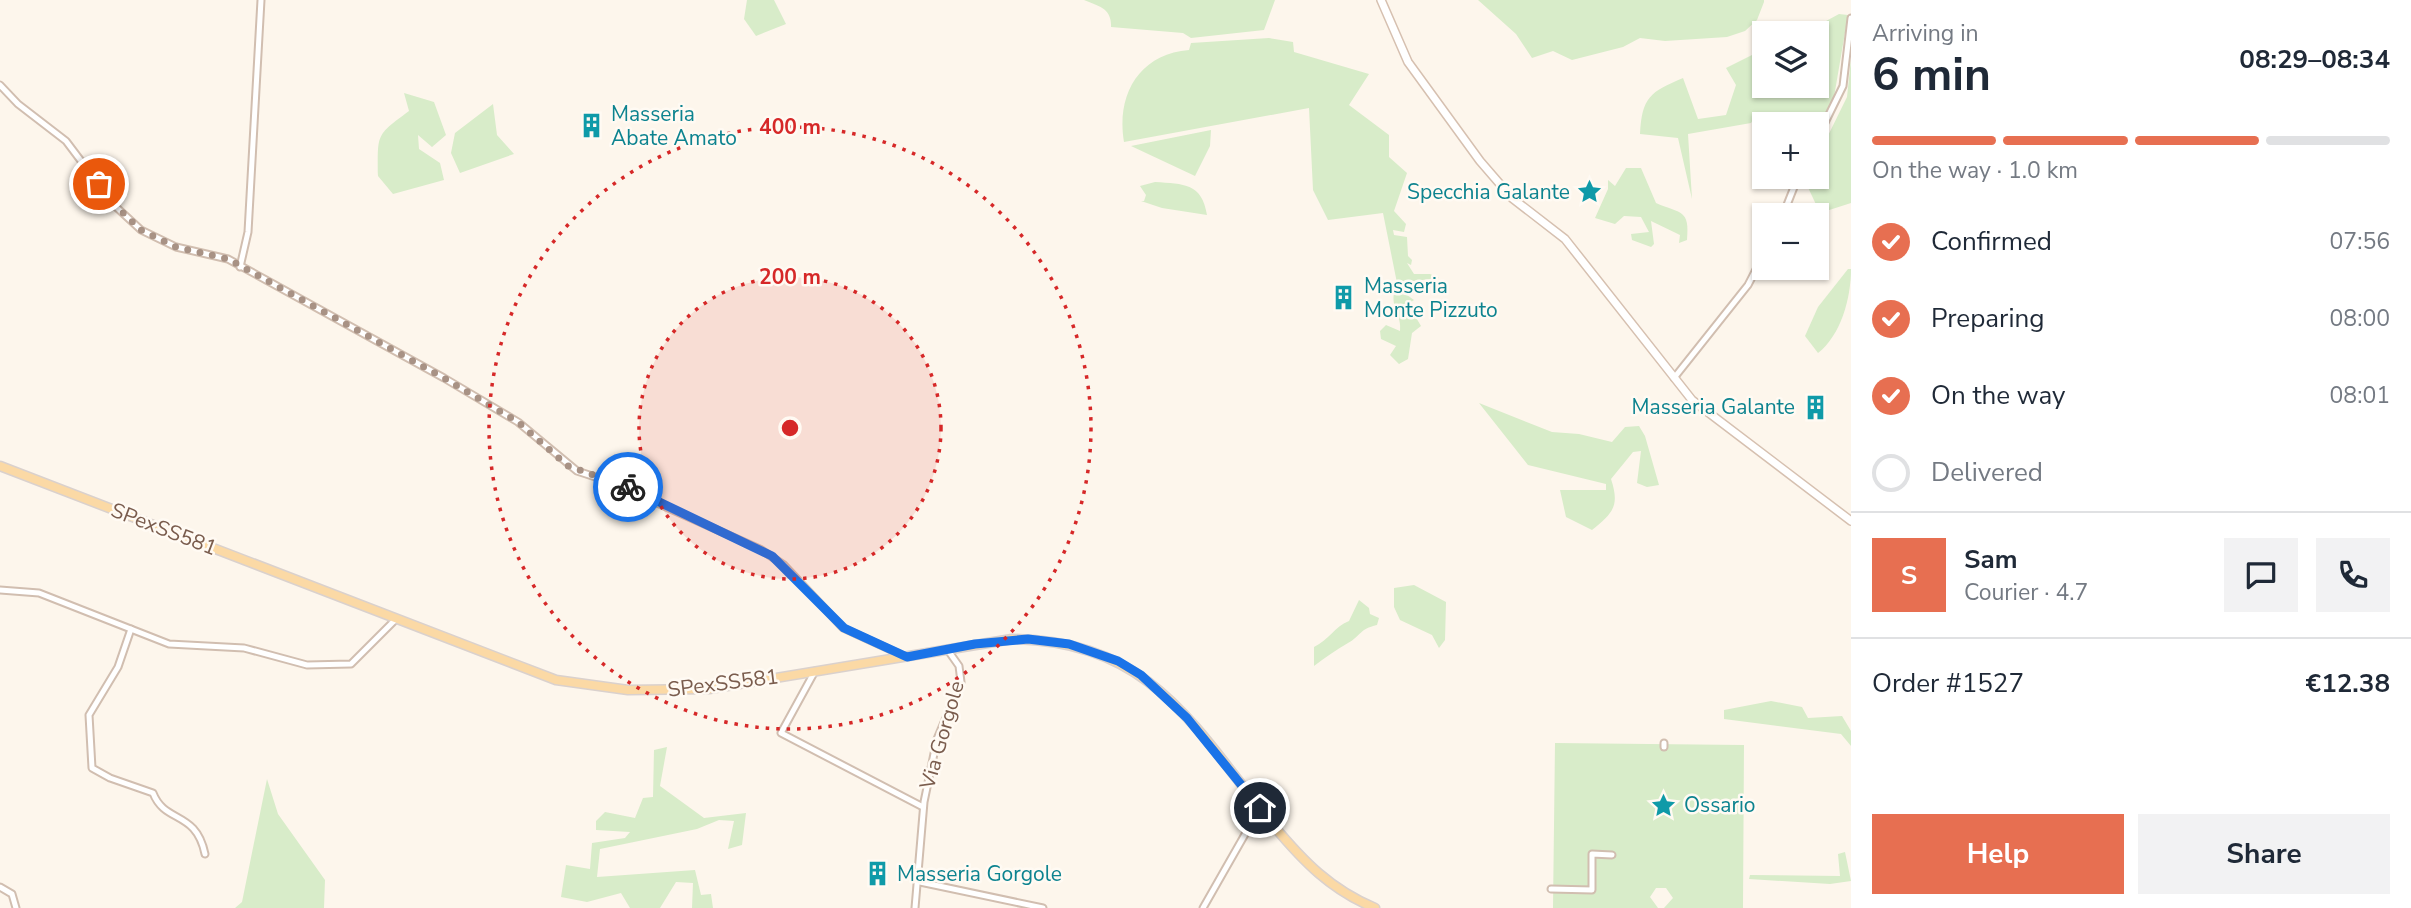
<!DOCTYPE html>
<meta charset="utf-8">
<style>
body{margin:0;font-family:"Nunito Sans",sans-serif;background:#f2f2f3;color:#1f2937;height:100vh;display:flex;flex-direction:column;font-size:26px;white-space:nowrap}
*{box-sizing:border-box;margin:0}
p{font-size:23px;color:#747a83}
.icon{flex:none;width:38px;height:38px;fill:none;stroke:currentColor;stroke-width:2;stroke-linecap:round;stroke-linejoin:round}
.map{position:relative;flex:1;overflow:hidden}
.drawer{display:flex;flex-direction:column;background:#fff;width:560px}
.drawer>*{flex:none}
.tools{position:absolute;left:1752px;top:21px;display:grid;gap:14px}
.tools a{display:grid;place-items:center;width:77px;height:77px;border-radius:0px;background:#fff;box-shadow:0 2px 5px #0004;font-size:35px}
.pin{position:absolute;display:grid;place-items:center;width:60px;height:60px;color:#fff;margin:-30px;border:4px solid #fff;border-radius:50%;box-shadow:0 2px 7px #0007}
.courier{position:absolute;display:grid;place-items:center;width:70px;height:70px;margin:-35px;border:5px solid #1a73e8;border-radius:50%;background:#fff;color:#222;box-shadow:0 2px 9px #0007}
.head em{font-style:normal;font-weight:700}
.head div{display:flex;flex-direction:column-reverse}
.head{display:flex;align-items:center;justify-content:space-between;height:119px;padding:0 21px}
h1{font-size:46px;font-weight:700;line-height:52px}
.bar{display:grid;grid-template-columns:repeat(4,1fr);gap:10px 7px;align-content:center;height:84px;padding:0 21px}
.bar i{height:9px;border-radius:5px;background:#e0e1e3}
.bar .on{background:#e76f51}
.bar p{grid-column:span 4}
.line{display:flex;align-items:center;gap:18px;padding:0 21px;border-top:2px solid #e0e1e3}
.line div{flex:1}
.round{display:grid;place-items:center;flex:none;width:74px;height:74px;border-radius:0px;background:#f2f2f3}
ol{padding:0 21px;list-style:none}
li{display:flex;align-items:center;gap:21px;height:77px}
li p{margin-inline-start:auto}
li .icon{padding:7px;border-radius:50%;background:#e76f51;color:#fff;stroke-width:4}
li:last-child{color:#747a83}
li i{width:38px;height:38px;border:4px solid #e0e1e3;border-radius:50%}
.button{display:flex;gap:14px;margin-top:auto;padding:14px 21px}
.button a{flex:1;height:80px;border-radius:0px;background:#e76f51;color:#fff;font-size:28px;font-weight:700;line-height:80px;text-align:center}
.button a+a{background:#f2f2f3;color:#1f2937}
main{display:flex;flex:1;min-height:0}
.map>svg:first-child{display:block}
</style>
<main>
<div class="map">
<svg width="1851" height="908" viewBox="0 0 1851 908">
<rect width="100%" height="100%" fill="#fdf6ec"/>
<!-- green -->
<g fill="#d8ecc9">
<polygon points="747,0 774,0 786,24 756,36 744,19"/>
<path d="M 1084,0 L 1275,0 L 1264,30 L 1191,38 L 1183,33 L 1111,27 C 1112,8 1098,6 1084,0 Z"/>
<polygon points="1478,0 1764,0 1764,2 1757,20 1745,31 1727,37 1665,41 1640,38 1623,47 1572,60 1553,51 1532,58 1516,34"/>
<path d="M 1839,14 L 1848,15 L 1834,97 L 1817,130 L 1816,124 L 1764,124 L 1764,137 L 1754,118 L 1751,123 L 1688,134 L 1692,199 L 1678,138 L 1640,134 C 1642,97 1650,92 1683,78 L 1698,119 L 1726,115 L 1736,85 L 1726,68 L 1764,49 L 1764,86 L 1816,86 L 1816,33 L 1804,33 Z"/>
<path d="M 1269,38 L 1293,42 L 1294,52 L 1369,74 L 1349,105 L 1389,135 L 1389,157 L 1407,173 L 1394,211 L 1406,224 L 1404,232 L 1393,230 L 1394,235 L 1407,237 L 1408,256 L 1412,260 L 1411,265 L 1407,263 L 1414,274 L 1430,274 L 1439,278 L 1397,283 L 1383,213 L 1328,220 L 1313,190 L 1309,108 L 1124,142 C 1116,95 1139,54 1189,50 L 1191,43 Z"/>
<polygon points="1851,59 1851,203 1820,213 1805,181 1807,177 1816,177 1817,158 1847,97"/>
<path d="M 404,93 L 434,102 L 446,135 L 432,147 L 418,135 L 419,149 L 440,163 L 444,180 L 393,194 L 378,176 C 378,134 375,136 409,111 Z"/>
<polygon points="493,104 497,135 514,154 460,173 451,153 455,133"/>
<polygon points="1211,130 1210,146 1195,176 1131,146"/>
<path d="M 1626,168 L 1641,168 L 1656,203 C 1681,214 1690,209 1687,240 L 1679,243 L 1680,235 L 1651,221 L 1654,244 L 1651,247 L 1632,240 L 1631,234 L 1649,232 L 1641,217 L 1624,216 L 1615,224 L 1595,218 L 1608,189 L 1608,180 L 1615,186 Z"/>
<path d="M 1155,182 C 1184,184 1202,183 1207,215 L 1162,208 L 1141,201 L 1144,201 L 1146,195 L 1140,186 Z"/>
<path d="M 1848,269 L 1851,269 C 1851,298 1841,335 1818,353 L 1805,336 L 1818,307 Z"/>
<path d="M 1394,293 L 1407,295 L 1414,300 L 1408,304 L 1421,326 L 1412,333 L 1408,359 L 1399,364 L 1390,355 L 1396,346 L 1381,339 L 1380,331 L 1386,325 L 1400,331 C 1402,316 1391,308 1394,293 Z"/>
<path d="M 1479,403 L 1552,432 L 1579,434 L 1612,442 L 1625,427 L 1639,426 L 1645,436 L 1659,485 L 1647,487 L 1637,483 L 1641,451 L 1633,452 L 1611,479 C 1620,506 1613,513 1592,530 L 1566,517 L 1560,490 L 1606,490 L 1606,484 L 1528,465 Z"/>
<polygon points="1414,585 1446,602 1445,640 1439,648 1432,635 1400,620 1394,607 1394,588"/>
<path d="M 1359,600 L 1369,608 L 1370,614 L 1379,618 L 1377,625 C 1359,629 1361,636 1348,643 C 1336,650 1326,657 1314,666 L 1314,647 C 1329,640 1334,627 1349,621 Z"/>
<polygon points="1771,701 1802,707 1808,718 1842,716 1851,731 1851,746 1841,734 1724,719 1724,710"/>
<polygon points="1555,743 1744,745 1743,908 1664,908 1673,898 1666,888 1656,888 1650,897 1658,908 1553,908"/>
<polygon points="667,747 660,786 704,818 746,813 742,845 728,849 734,821 719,820 697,829 600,849 597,877 695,870 701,895 711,894 713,908 692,908 693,883 676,882 660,908 630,908 621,893 587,902 561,897 566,865 590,869 592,843 625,838 630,832 596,830 596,821 605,812 635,818 643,798 653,797 654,750"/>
<polygon points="267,779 278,814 325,880 324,908 235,908 242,902"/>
<polygon points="1845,852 1851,881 1830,884 1749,879 1750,875 1840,876 1838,854"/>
</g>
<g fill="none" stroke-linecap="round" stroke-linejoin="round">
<defs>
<g id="street">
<polyline points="0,85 18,104 66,141 115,206 141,230 176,247 228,259 444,378 518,422 577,471 632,489 659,504 760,549 784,565 843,628 904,656"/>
<polyline points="1816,141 1843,86 1851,18"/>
<polyline points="1783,215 1798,177"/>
<polyline points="240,267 248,232 261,0"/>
<polyline points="1674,378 1748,285 1764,254"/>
<polyline points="0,590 39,593 169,644 244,648 307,665 351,664 396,619"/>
<path d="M 131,629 L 118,667 L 89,715 L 92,768 L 110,778 L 153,793 C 165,824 196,810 205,854"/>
<polyline points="815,671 781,733 923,807"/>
<polyline points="1664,747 1664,743"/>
<polyline points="920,882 1043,908"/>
<polyline points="0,887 12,894 16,908"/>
<polyline points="1551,889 1592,890 1592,854 1612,855"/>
<polyline points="915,908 924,802 937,739 961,682 959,666 947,649"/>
<polyline points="1203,908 1260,808"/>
</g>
<polyline id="secondary" points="1381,0 1408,62 1480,161 1512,198 1565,239 1692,400 1851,521"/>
<path id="primary" d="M 0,466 L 556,680 L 628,690 L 709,689 L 1012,639 C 1152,641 1194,727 1273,825 C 1303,861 1331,890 1375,908"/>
</defs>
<!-- street casing -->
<use href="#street" stroke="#d1beb0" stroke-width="9"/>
<!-- secondary casing -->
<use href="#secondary" stroke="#d6c0b0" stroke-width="10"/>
<!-- primary casing -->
<use href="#primary" stroke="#dad1cd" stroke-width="11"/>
<!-- street -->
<use href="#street" stroke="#fff" stroke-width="5"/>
<!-- secondary -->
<use href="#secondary" stroke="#fff" stroke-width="7"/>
<!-- primary -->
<use href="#primary" stroke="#fbd9a5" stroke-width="8"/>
</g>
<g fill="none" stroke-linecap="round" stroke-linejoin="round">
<!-- done -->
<polyline stroke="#a89285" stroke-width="7" stroke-dasharray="0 12.6" points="99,184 116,206 141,230 176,247 228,259 444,378 518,422 568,466 628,487"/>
<!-- route -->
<polyline stroke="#1a73e8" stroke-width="9" points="628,487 772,556 844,628 907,657 975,644 1028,639 1069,644 1118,661 1141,675 1187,718 1260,808"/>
</g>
<!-- distance rings -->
<circle cx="790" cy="428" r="151" fill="#d62828" fill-opacity=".12"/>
<g fill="none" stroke="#d62828" stroke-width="3.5" stroke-dasharray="3.5 7">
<circle cx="790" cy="428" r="151"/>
<circle cx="790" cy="428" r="301"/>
</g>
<!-- icons -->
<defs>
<symbol id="building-bare" viewBox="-9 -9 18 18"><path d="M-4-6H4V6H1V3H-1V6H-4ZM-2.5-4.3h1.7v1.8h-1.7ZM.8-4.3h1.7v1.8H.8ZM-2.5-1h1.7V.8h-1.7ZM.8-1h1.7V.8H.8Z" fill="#0f9aa8" stroke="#fffaf3" stroke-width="2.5" paint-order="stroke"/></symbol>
<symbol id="sight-bare" viewBox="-9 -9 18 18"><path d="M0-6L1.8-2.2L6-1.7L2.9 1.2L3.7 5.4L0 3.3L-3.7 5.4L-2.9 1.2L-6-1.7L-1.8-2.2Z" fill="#0f9aa8" stroke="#fffaf3" stroke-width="2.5" paint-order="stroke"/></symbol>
</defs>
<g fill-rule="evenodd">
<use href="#building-bare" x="574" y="108" width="35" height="35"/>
<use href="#sight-bare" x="1572" y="174" width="35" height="35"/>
<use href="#building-bare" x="1326" y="280" width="35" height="35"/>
<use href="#building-bare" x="1798" y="390" width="35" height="35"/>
<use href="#sight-bare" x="1646" y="788" width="35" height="35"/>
<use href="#building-bare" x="860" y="856" width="35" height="35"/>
</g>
<g text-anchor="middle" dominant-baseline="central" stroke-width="5" stroke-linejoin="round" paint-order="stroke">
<!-- culture labels -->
<g font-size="21" fill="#0d838f" stroke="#fffaf3" text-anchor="start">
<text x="611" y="114">Masseria<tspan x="611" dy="24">Abate Amato</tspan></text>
<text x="1570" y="192" text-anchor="end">Specchia Galante</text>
<text x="1364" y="286">Masseria<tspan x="1364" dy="24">Monte Pizzuto</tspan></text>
<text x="1795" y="407" text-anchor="end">Masseria Galante</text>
<text x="1684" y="805">Ossario</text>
<text x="897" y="874">Masseria Gorgole</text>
</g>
<!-- street labels -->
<g font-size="21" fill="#7a5c4d" stroke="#fffaf3">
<text transform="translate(164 529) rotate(21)">SPexSS581</text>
<text transform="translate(723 683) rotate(-7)">SPexSS581</text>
<text transform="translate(942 735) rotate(-74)">Via Gorgole</text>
</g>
</g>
<circle cx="790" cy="428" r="10" fill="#d62828" stroke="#fffaf3" stroke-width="3.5"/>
<g font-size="21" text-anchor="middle" font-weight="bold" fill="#d62828" stroke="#fffaf3" stroke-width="5" stroke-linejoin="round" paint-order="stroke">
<text x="790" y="134">400 m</text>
<text x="790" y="284">200 m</text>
</g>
</svg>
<div class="tools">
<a><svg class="icon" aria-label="layers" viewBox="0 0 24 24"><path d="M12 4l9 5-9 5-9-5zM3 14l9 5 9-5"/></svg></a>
<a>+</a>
<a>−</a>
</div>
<div class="pin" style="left:99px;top:184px;background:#ea580c"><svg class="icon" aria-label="bag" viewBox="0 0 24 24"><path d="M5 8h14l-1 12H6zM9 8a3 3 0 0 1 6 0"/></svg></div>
<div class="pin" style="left:1260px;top:808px;background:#1f2937"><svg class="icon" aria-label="home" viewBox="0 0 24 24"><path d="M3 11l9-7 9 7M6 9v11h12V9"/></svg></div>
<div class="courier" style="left:628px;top:487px"><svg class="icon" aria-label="bike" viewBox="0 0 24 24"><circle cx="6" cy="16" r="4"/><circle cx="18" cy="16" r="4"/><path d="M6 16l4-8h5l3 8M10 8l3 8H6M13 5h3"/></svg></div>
</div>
<section class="drawer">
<div class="head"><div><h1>6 min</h1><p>Arriving in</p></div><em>08:29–08:34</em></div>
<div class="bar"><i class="on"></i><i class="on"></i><i class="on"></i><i></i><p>On the way · 1.0 km</p></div>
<ol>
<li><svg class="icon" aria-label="check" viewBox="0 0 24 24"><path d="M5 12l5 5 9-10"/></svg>Confirmed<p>07:56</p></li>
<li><svg class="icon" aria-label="check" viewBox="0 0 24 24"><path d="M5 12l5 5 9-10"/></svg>Preparing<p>08:00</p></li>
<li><svg class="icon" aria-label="check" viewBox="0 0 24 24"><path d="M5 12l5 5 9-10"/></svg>On the way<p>08:01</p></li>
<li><i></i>Delivered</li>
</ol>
<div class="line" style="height:126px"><b class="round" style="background:#e76f51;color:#fff">S</b><div><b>Sam</b><p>Courier · 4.7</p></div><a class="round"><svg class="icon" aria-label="chat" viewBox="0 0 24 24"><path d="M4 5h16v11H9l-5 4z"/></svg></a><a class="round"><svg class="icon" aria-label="phone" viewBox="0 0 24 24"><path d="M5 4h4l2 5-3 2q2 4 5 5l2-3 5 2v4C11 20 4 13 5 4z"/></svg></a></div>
<div class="line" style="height:91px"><div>Order #1527</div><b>€12.38</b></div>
<div class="button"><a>Help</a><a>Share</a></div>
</section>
</main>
